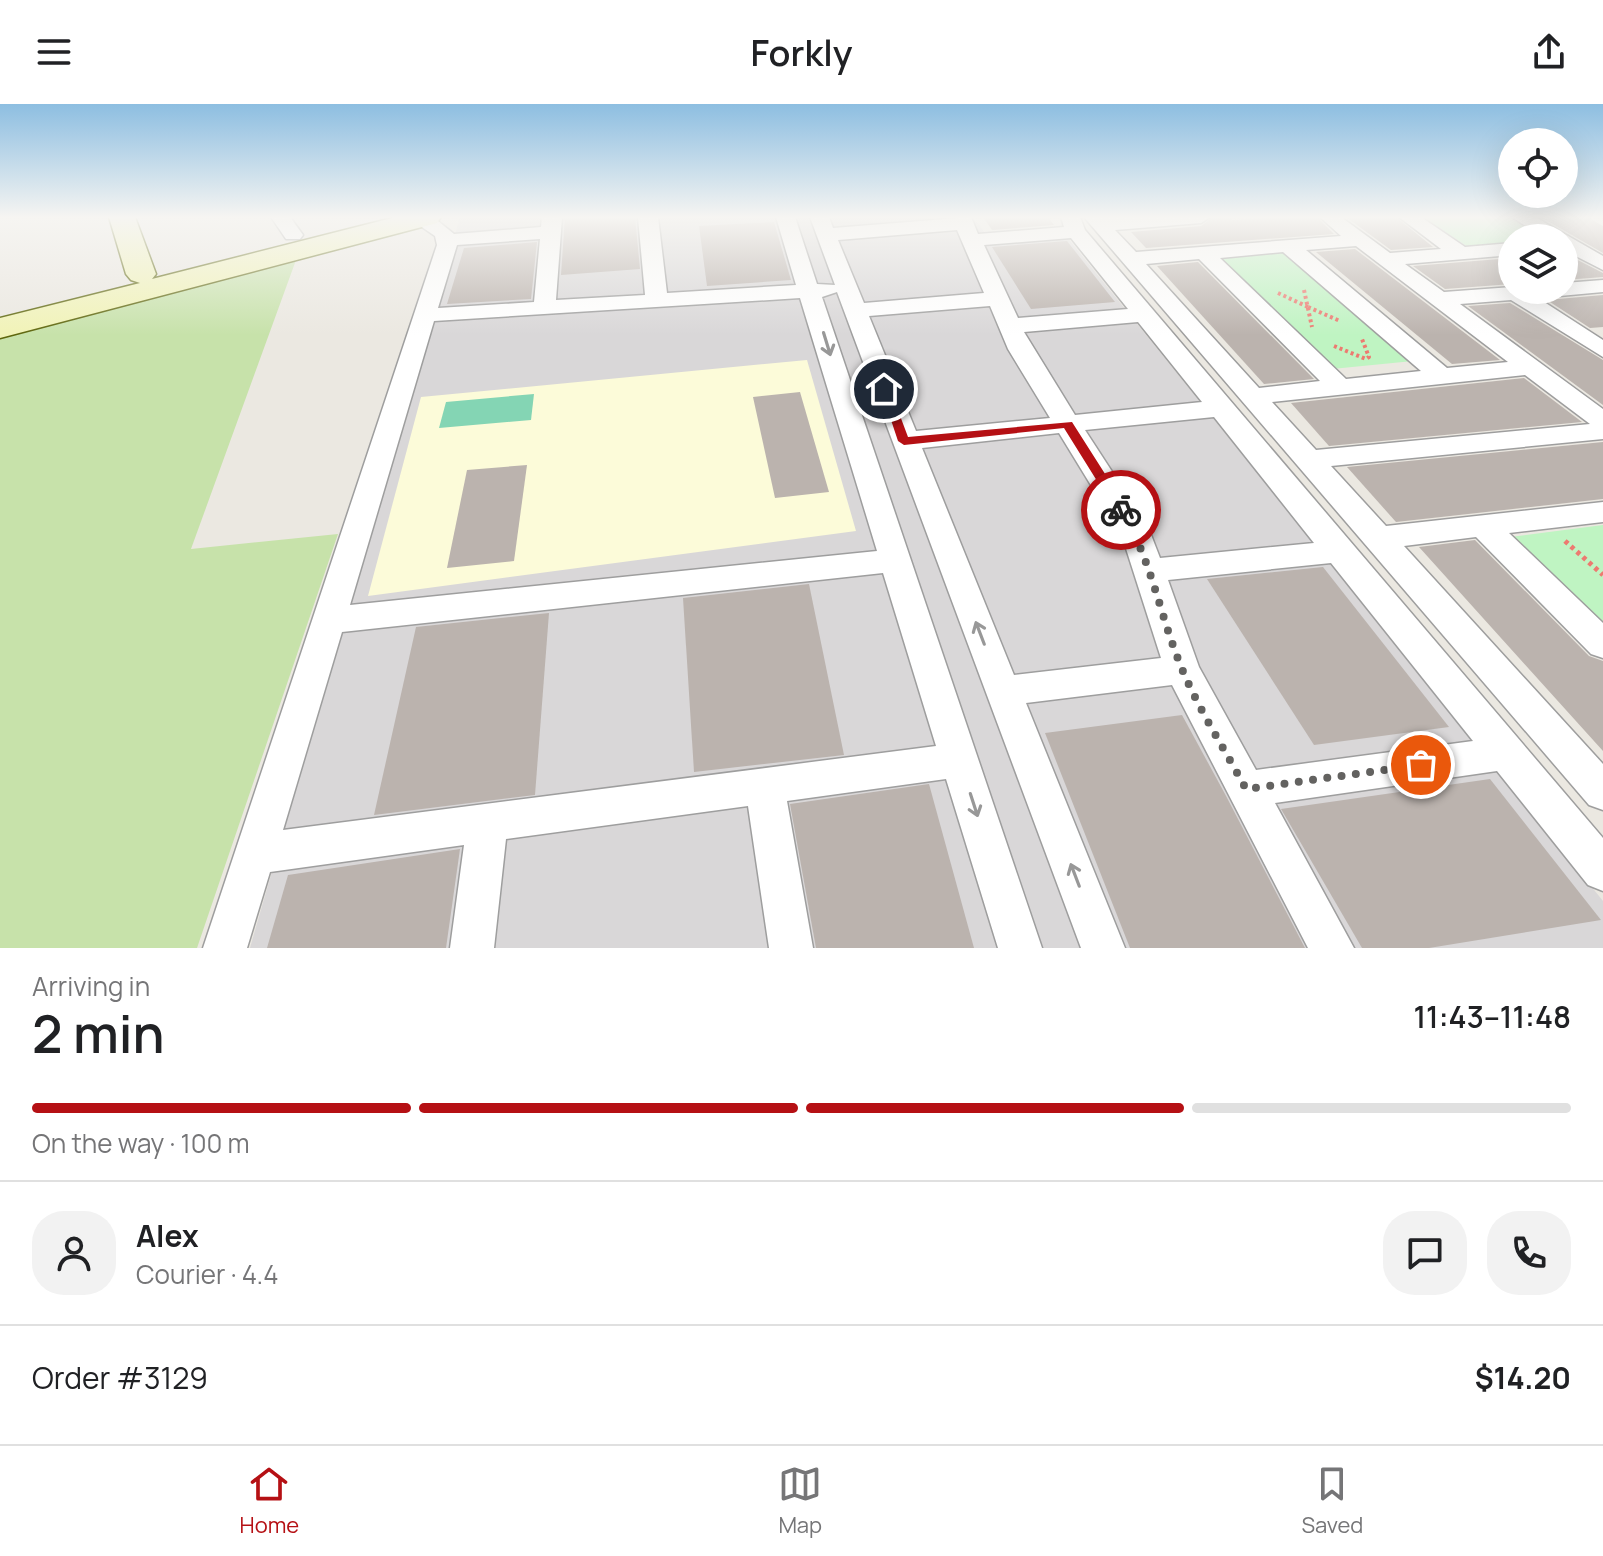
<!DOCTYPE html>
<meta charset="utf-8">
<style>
body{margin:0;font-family:Manrope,sans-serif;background:#f2f2f2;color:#202124;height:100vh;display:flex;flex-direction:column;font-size:30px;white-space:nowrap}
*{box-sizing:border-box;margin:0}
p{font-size:26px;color:#757577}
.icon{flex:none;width:44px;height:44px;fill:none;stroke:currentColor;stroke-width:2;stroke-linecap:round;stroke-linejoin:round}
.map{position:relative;height:844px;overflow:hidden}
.details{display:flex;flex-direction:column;background:#fff;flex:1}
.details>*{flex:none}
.fabs{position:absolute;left:1498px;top:24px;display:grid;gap:16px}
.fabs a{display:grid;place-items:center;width:80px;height:80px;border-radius:50%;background:#fff;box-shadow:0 8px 32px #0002;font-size:40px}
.pin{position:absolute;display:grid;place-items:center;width:68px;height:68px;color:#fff;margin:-34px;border:4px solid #fff;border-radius:50%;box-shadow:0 2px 8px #0007}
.courier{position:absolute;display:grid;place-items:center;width:80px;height:80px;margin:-40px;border:6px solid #b51014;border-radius:50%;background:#fff;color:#222;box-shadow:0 2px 10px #0007}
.overview em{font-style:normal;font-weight:600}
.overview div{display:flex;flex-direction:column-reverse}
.overview{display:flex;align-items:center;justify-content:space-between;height:136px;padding:0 32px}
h1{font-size:52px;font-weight:600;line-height:60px}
.bar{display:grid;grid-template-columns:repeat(4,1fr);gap:12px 8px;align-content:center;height:96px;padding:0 32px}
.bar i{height:10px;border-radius:6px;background:#e0e0e0}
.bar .current{background:#b51014}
.bar p{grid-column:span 4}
.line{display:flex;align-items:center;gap:20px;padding:0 32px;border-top:2px solid #e0e0e0}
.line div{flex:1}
.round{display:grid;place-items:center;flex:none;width:84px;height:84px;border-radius:32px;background:#f2f2f2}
header{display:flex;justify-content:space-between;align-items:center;height:104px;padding:0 32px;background:#fff;font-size:36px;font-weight:600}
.menu{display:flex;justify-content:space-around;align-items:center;height:112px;border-top:2px solid #e0e0e0;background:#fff;font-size:22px;color:#757577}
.menu a{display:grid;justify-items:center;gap:4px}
.menu .current{color:#b51014}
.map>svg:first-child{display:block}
</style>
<header><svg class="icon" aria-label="menu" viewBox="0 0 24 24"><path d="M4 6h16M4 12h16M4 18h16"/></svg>Forkly<svg class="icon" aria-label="share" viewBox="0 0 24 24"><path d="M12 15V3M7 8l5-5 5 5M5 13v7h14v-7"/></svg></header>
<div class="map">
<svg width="1603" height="844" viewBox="0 0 1603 844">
<rect width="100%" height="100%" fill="#ebe8e1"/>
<!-- residential -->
<polygon fill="#d9d7d8" points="460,113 973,113 985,129 1059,123 1603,797 1603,844 250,844"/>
<!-- education -->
<polygon fill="#fcfbd9" points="807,256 856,427 368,492 421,293"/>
<!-- grass -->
<polygon fill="#c7e2aa" points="296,156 191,445 338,430 197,844 0,844 0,234"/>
<!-- park -->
<g fill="#bff4c2">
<polygon points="1423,113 1518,113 1553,134 1512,134 1512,142 1471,145"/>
<polygon points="1281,145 1413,257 1332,265 1213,150"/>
<polygon points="1603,421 1603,524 1510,433"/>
</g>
<!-- pitch -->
<polygon fill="#84d5b4" points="534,290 531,316 439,324 446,298"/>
<!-- building -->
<g fill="#bbb3ae">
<polygon points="565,113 635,113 640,165 561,171"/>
<polygon points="983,113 1048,113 1054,121 992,126"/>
<polygon points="1213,113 1232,113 1232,116 1317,113 1334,130 1146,144 1131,128 1201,122"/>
<polygon points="1346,113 1396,113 1433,143 1391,146"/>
<polygon points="1541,113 1587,113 1603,122 1603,149"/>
<polygon points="774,118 791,176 707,182 699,122"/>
<polygon points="1067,137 1115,198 1031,205 992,143"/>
<polygon points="537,138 531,195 447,200 464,144"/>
<polygon points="1355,145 1500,256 1452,260 1316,148"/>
<polygon points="1564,149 1603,169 1603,173 1564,176"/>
<polygon points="1512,154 1512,180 1445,185 1413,162"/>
<polygon points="1198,158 1314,275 1264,280 1157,162"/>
<polygon points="1603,191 1603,223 1590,224 1547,196"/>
<polygon points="1510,199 1603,256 1603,301 1468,202"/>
<polygon points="1524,274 1582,318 1329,342 1291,299"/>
<polygon points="800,288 829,388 775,394 753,293"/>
<polygon points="1603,338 1603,395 1396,418 1347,363"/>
<polygon points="527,361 514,457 447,464 467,366"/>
<polygon points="1475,436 1589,552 1603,557 1603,647 1419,443"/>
<polygon points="1323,463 1449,623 1314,641 1207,475"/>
<polygon points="809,480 844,651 694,668 683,494"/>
<polygon points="549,509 535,691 374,711 416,523"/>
<polygon points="1182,611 1225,690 1305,844 1130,844 1045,629"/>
<polygon points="1490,675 1601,816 1429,844 1362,844 1281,705"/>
<polygon points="929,680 974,844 816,844 790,700"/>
<polygon points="460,745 446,844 267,844 288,771"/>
</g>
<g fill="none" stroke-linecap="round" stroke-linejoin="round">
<defs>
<g id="street">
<polygon points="271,113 290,113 303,131 300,135 286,135"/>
<path d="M 415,113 L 433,113 L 454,130 L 541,123 L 542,113 L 562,113 L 556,196 L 645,191 L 638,113 L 658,113 L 667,189 L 796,181 L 776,113 L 795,113 L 817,180 L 835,181 L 810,113 L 829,113 L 833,124 L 971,113 L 978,130 L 1064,123 L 1061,113 L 1080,113 L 1085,126 L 1603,734 L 1603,787 L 1588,781 L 1497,667 L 1275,699 L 1354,844 L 1308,844 L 1172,581 L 1026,599 L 1125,844 L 1081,844 L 837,188 L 822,193 L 1042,844 L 998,844 L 946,675 L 787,697 L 813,844 L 769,844 L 748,702 L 506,735 L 494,844 L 450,844 L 464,741 L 270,768 L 247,844 L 203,844 L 437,141 L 435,132 L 416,119 ZM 957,126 L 984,189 L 864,199 L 838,136 ZM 1071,134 L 1128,205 L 1018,214 L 984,141 ZM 540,135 L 534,198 L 438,204 L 457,141 ZM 800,194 L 877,447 L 350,501 L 434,217 ZM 990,202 L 1008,245 L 1050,314 L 916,327 L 869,212 ZM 1138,218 L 1202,298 L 1075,311 L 1024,228 ZM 1214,313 L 1314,439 L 1160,454 L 1148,423 L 1085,326 ZM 1059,329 L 1122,432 L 1161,554 L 1014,571 L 922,344 ZM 1331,459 L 1473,637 L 1256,666 L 1199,563 L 1168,476 ZM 883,469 L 936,642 L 283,726 L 342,528 Z"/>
<path d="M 1084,113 L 1210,113 L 1201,119 L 1115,126 L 1136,148 L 1341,132 L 1320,113 L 1341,113 L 1390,149 L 1441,145 L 1399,113 L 1421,113 L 1465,143 L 1512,139 L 1512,151 L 1405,160 L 1444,188 L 1512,183 L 1512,186 L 1564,186 L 1564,179 L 1603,176 L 1603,188 L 1538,194 L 1603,236 L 1603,253 L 1511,196 L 1460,200 L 1603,305 L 1603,335 L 1331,362 L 1386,422 L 1603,398 L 1603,418 L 1509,429 L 1603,519 L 1603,554 L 1591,550 L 1476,433 L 1404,442 L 1603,660 L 1603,706 L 1589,701 ZM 1356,142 L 1508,258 L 1447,264 L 1306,146 ZM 1283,148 L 1421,267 L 1346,275 L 1220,154 ZM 1199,155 L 1320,277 L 1259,284 L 1146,160 ZM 1525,271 L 1590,320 L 1316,346 L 1272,298 Z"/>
<polygon points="1512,113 1535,113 1603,152 1603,166 1564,146 1564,134 1544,134"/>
</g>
<polygon id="secondary" points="109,113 135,113 156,170 152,175 396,113 441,113 437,119 0,234 0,214 140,179 131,176 126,170"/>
</defs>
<!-- street casing -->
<use href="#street" stroke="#9e9e9e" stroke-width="3"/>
<!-- secondary casing -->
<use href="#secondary" stroke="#5e660d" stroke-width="3"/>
<!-- path-far1 -->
<g stroke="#ed7a70" stroke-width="4" stroke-dasharray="3 3" stroke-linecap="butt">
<polyline points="1304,186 1312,223"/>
<polyline points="1278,189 1308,203"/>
<polyline points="1308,203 1340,217"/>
<polyline points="1334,242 1366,255 1369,253 1362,235"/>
</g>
<!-- path -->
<polyline stroke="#ed7a70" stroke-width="5" stroke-dasharray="4 4" stroke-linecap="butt" points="1565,437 1603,471"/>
<!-- street -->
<use href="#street" fill="#fff" fill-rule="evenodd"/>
<!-- secondary -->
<use href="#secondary" fill="#f1f3b7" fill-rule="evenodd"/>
</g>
<!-- one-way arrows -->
<defs><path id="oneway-shaft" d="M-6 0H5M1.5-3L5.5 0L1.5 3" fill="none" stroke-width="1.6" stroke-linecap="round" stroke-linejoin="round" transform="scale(2)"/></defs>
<g stroke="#989898">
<use href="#oneway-shaft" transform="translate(827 240) rotate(73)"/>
<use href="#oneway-shaft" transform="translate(980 529) rotate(-111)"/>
<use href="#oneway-shaft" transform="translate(974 701) rotate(72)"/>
<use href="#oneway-shaft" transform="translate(1075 771) rotate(-111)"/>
</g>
<!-- sky -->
<linearGradient id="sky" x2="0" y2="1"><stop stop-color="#8dbee1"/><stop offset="0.49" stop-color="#f6f5f2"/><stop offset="1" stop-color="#f6f5f2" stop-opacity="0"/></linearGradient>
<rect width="1603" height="231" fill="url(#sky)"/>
<!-- route -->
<polygon fill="#b51014" points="880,283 890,285 908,333 1072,318 1128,406 1117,409 1064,324 904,341 898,337"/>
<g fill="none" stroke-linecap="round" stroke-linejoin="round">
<!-- done -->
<path stroke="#636260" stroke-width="8" stroke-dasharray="0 14.4" d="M 1121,406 C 1151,454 1159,508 1180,560 C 1197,603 1224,644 1246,685 L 1421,661"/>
</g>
</svg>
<div class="fabs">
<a><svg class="icon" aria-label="locate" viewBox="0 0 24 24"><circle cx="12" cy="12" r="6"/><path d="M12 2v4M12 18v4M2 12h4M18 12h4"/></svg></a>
<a><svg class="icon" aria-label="layers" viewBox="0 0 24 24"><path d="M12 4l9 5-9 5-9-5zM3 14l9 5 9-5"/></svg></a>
</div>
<div class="pin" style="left:1421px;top:661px;background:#ea580c"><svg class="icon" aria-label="bag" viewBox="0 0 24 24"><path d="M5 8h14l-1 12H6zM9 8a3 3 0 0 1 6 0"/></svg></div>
<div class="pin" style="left:884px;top:285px;background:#1f2937"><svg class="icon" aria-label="home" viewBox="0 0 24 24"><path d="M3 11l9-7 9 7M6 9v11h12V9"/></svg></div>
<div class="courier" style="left:1121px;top:406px"><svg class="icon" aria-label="bike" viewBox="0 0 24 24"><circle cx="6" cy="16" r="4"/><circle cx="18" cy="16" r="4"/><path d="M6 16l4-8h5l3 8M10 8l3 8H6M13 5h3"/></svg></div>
</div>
<section class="details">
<div class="overview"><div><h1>2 min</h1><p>Arriving in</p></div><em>11:43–11:48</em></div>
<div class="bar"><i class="current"></i><i class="current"></i><i class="current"></i><i></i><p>On the way · 100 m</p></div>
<div class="line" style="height:144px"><a class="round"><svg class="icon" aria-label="person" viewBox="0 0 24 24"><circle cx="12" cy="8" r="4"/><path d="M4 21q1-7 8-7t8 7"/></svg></a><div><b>Alex</b><p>Courier · 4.4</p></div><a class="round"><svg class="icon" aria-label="chat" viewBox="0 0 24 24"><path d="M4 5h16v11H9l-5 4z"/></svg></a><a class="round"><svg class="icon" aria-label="phone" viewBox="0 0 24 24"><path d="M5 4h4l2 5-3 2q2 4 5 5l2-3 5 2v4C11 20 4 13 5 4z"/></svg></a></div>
<div class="line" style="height:104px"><div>Order #3129</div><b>$14.20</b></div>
</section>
<nav class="menu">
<a class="current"><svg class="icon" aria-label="home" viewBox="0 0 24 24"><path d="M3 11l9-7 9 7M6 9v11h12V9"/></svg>Home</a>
<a><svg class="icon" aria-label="map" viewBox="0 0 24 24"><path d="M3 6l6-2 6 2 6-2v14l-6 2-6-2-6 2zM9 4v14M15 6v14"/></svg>Map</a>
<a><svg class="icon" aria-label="saved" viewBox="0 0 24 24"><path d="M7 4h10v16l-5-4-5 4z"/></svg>Saved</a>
</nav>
